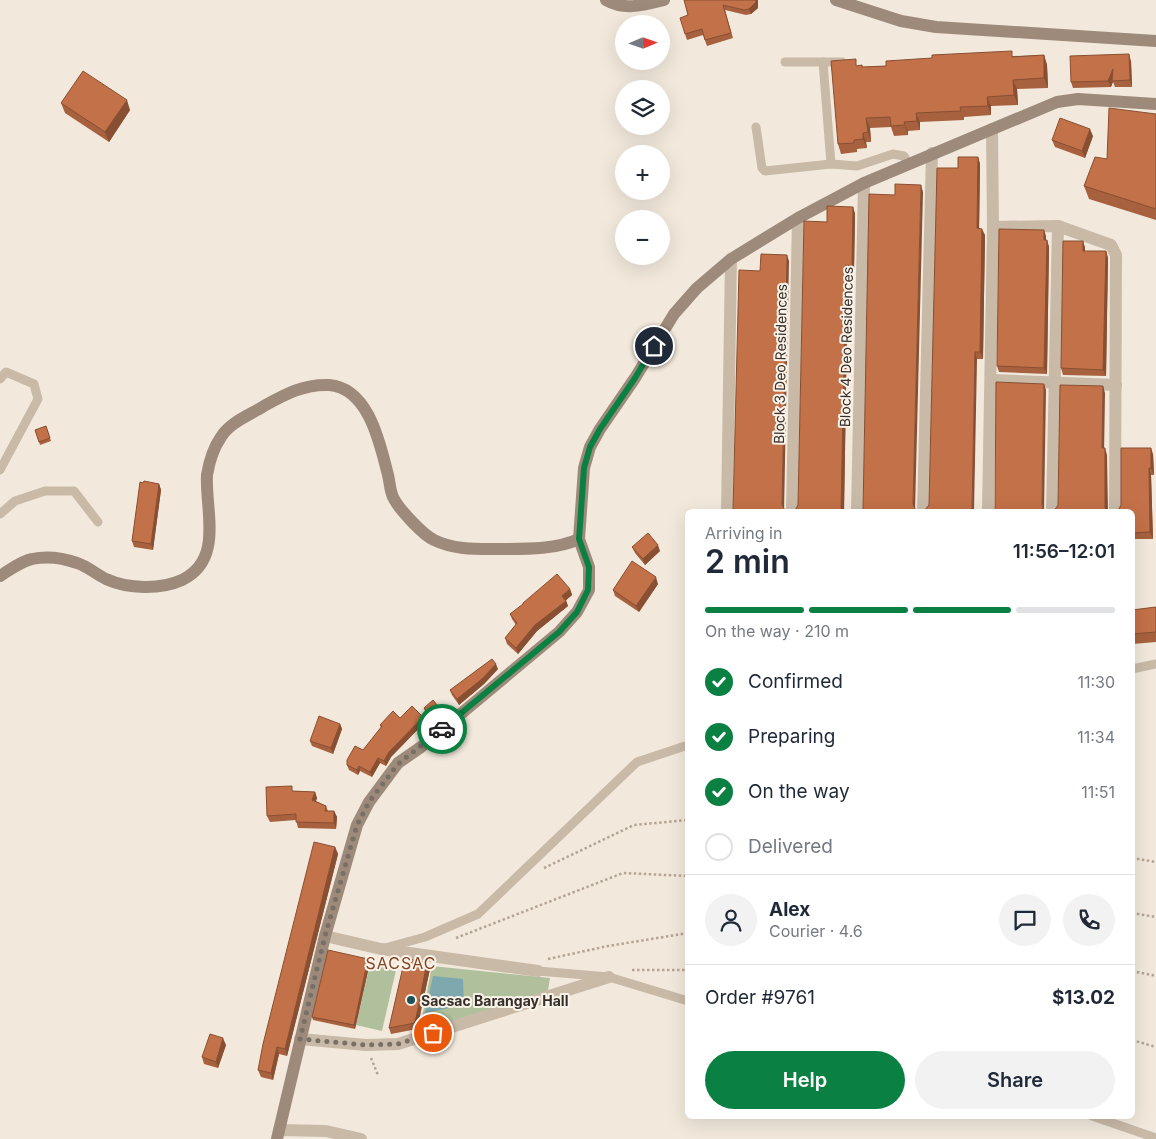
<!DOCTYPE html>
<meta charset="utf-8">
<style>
body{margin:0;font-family:Inter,sans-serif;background:#f2f2f3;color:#1f2937;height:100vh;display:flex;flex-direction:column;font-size:19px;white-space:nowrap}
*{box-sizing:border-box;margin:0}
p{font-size:16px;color:#747a83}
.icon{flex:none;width:28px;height:28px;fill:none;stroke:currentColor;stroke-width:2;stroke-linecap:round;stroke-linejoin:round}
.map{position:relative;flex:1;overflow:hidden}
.side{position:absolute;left:685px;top:509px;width:450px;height:610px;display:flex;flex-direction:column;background:#fff;border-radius:8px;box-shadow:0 5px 20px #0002}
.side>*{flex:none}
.needle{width:32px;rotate:88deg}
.controls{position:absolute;left:615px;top:15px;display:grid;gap:10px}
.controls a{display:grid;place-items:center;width:55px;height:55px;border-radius:50%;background:#fff;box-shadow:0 5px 20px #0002;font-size:25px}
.pin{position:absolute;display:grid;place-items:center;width:42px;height:42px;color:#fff;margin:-21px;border:2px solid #fff;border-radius:50%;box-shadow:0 1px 5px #0007}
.courier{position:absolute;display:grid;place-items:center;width:50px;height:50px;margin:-25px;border:4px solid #0b8043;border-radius:50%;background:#fff;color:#222;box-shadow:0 1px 6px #0007}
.headline em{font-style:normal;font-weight:600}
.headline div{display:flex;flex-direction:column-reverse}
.headline{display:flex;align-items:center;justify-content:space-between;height:85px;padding:0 20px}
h1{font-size:32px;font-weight:600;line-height:38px}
.bar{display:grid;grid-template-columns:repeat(4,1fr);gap:8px 5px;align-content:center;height:60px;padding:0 20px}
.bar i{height:6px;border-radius:4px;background:#e0e1e3}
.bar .active{background:#0b8043}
.bar p{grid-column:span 4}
.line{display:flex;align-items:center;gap:12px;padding:0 20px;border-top:1px solid #e0e1e3}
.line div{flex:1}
.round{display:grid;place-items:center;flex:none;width:52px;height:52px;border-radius:26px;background:#f2f2f3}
ol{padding:0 20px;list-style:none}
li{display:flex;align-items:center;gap:15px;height:55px}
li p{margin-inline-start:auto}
li .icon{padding:5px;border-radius:50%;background:#0b8043;color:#fff;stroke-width:4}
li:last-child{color:#747a83}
li i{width:28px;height:28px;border:2px solid #e0e1e3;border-radius:50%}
.cta{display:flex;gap:10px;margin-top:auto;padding:10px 20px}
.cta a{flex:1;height:58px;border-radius:30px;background:#0b8043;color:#fff;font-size:20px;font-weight:600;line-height:58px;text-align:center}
.cta a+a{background:#f2f2f3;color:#1f2937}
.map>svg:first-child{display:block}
</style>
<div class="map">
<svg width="1156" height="1139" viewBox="0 0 1156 1139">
<rect width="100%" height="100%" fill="#f2e9dc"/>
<!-- green -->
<g fill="#b1c09c">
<polygon points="370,964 396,970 382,1031 356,1025"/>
<polygon points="432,966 550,978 548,991 419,1033"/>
</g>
<!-- water -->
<polygon fill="#7ca8ae" points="433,976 463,979 464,1005 425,1013"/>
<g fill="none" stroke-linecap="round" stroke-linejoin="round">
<!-- path -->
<g stroke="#b5a493" stroke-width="2.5" stroke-dasharray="2.5 2.5" stroke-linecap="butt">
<polyline points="1132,858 1156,862"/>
<polyline points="544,868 634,825 688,820"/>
<polyline points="1132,913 1156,917"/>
<polyline points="456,938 623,873 688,876"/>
<polyline points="548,959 608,946 688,933"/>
<polyline points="632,970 688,970"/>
<polyline points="1132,971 1156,976"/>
<polyline points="1132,1040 1156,1047"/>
<polyline points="371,1058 378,1075"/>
</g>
<!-- lane -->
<g stroke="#c9baa8" stroke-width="9">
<polyline points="785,62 842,62"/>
<polyline points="823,62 831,164"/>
<polyline points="756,127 762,168 765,171 831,164 857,166 893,154 904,156 908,163"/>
<polyline points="0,379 6,372 34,384 38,399 0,470"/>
<polyline points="0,514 15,501 45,491 74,491 98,522"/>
<polyline points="1132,669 1156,664"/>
<polyline points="385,948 425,937 478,914 637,762 688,745"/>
<polyline points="538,971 609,977 688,1001"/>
<polyline points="1092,1116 1156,1138"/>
</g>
<!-- street -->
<g stroke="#c9baa8" stroke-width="12">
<polyline points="993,227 1058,226 1111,245 1116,255 1115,511"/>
<polyline points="991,380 1116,385"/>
<polyline points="727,511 731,259"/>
<polyline points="792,511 798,218"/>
<polyline points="857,511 864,183"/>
<polyline points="923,511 932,153"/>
<polyline points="988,511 993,227 992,129"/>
<polyline points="1052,511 1058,226"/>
<polyline points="325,936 381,949 538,971"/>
<polyline points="300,1039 366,1045 398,1044 609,977"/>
<polyline points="279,1130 326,1131 361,1139"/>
</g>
<!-- secondary -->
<g stroke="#9d8a7a" stroke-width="12">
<path d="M 606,0 C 625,11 644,5 664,0"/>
<polyline points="836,0 901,21 936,27 1156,41"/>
<path d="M 0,576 C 10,570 21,561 32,559 C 46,556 63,558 77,563 C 87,566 96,574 106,579 C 128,589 160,590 182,580 C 224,560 205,510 207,475 C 209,463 214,447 221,437 C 230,422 250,415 264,406 C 286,394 304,384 329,385 C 369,388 380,444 388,475 C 390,483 390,493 394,499 C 400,510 423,535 434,540 C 454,550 477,549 499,549 C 525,549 555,550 579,539"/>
<polyline points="277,1139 325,936 357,825 369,802 398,763 421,747 559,632 577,612 589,590 589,567 579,539 584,468 590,447 600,429 635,378 674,314 697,288 731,259 798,218 864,183 1057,102 1078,99 1156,104"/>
</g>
</g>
<!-- wall -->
<g fill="#a8613e">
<polygon points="684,0 758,8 751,14 746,15 725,10 733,38 707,46 703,35 687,40 685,34 688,15"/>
<polygon points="1044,55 1047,65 1048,88 1017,89 1018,105 991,106 991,115 964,117 964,120 920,122 920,130 908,131 908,135 894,136 891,127 870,128 871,142 866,142 867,148 857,149 857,152 841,154 838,144 858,66 862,65 863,67 886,66 1014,56"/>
<polygon points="1131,61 1132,87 1115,87 1113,82 1111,87 1073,88 1071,82"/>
<polygon points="61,103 130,110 109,142 65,113"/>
<polygon points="1156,114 1156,220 1089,199 1084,186 1107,159"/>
<polygon points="1093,136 1085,158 1055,147 1052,140"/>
<polygon points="978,157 980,164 979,228 985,235 983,359 977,359 929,505 958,168"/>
<polygon points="853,207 855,214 854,272 848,272 844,511 792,511 796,509 798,505 827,222"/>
<polygon points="1046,236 1046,240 1047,240 1049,247 1047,374 999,372 997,366"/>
<polygon points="1083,241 1085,248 1085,251 1106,251 1108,258 1106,376 1063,375 1061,368"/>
<polygon points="46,426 51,441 40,445 35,430"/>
<polygon points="1153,454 1154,475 1151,475 1153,539 1132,539 1132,511 1119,509"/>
<polygon points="143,483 159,484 161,490 153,550 134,547 132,541"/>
<polygon points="632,547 660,551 645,565 635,553"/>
<polygon points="658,584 639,612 615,596 613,590"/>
<polygon points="570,589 572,595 566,600 568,606 537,631 518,654 507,644 505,638 516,625 512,619 510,614"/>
<polygon points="1156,607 1156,642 1132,644 1132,610"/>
<polygon points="498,669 484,684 459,705 452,695 450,690"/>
<polygon points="424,708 442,711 444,714 434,722 425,711"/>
<polygon points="423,717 425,722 391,757 386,766 380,763 372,777 360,771 358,775 349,770 347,765 363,750 381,728 380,725 400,718"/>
<polygon points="340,724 342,729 333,754 312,746 310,741"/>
<polygon points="294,791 315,792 317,798 316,801 326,806 328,811 334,811 337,817 336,829 298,828 296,820 270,822 267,816"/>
<polygon points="335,847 338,854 287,1056 279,1054 273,1080 261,1077 258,1070"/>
<polygon points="370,962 355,1029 313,1020 312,1017"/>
<polygon points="427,963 430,969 417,1029 391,1034 389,1028"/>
<polygon points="226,1045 218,1068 204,1064 202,1057"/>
</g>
<!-- shaded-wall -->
<g fill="#884f32">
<polygon points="756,0 758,0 758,8 751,14 749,9"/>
<polygon points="1129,54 1131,61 1132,87 1130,80"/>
<polygon points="1044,55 1047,65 1048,88 1044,78"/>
<polygon points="1113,69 1115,75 1111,87 1108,81"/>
<polygon points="1013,80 1017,89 1018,105 1014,95"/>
<polygon points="987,97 991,106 991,115 988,106"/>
<polygon points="127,100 130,110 109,142 105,132"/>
<polygon points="916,113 920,122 920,130 917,121"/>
<polygon points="866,118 870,128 871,142 868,132"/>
<polygon points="904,122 908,131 908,135 905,125"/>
<polygon points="1090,129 1093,136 1085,158 1082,151"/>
<polygon points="863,133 866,142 867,148 863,139"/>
<polygon points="978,157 980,164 979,235 977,228"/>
<polygon points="921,185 923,192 915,511 913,504"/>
<polygon points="853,207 855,214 854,272 852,266"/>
<polygon points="982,229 985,235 983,359 980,352"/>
<polygon points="1044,230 1046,236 1046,247 1044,240"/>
<polygon points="1047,240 1049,247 1047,374 1044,368"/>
<polygon points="1083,241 1085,248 1085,258 1083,251"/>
<polygon points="1106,251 1108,258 1106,376 1103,370"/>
<polygon points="787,255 789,261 784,511 782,504"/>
<polygon points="846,265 848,272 844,511 841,511"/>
<polygon points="975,352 977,359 974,511 972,511"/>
<polygon points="1044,384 1046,390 1044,511 1042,504"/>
<polygon points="1103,386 1105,393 1104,455 1102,448"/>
<polygon points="1105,448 1107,455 1108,511 1105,508"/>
<polygon points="1151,448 1153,454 1154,475 1151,468"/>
<polygon points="1149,468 1151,475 1153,539 1150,532"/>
<polygon points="159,484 161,490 153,550 151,544"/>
<polygon points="658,545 660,551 645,565 643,559"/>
<polygon points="656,577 658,584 639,612 636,606"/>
<polygon points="570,589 572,595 564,602 562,596"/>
<polygon points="566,601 568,606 537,631 518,654 516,648 535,625"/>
<polygon points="496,664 498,669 484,684 459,705 457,699"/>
<polygon points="442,711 444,714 434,722 433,719"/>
<polygon points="423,717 425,722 391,757 386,766 384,761 389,752"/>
<polygon points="340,724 342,729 333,754 331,748"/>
<polygon points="378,758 380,763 372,777 370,772"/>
<polygon points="359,766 360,771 358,775 357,770"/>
<polygon points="315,792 317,798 314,806 312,800"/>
<polygon points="334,811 337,817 336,829 334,823"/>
<polygon points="335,847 338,854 287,1056 285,1049"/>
<polygon points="368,959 370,962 355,1029 354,1025"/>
<polygon points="427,963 430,969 417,1029 415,1023"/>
<polygon points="223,1038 226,1045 218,1068 216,1062"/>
<polygon points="277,1047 279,1054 273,1080 271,1073"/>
</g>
<!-- building -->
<g fill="#c37148" stroke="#884f32">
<polygon points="684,0 756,0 756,2 749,9 744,10 723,5 731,33 705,40 702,29 685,34 680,18 688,15"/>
<polygon points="1012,51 1012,57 1044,55 1044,78 1013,80 1014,95 987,97 988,106 960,107 961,111 916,113 917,121 904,122 905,125 891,126 890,117 866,118 868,132 863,133 863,139 854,140 854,143 838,144 831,61 856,59 856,66 862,65 862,67 886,66 886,61 932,58 932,55"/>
<polygon points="1129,54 1130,80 1112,81 1113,69 1108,81 1071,82 1070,56"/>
<polygon points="83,71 127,100 105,132 61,103"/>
<polygon points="1109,108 1156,114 1156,209 1084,186 1095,157 1107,159"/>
<polygon points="1060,118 1090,129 1082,151 1052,140"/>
<polygon points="958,157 978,157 977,228 982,229 980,352 975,352 972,511 924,511 929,505 937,168 958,168"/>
<polygon points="895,184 921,185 913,504 916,511 917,511 863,511 869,194 895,195"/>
<polygon points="827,206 853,207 852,266 846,265 841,511 792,511 796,509 798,505 804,221 827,222"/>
<polygon points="999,229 1044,230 1044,240 1047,240 1044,368 997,366"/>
<polygon points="1063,241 1083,241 1083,251 1106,251 1103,370 1061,368"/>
<polygon points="761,254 787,255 782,504 785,511 733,511 739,270 760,271"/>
<polygon points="996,382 1044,384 1042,504 1043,509 1047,511 995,511"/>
<polygon points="1060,385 1103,386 1102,448 1105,448 1105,508 1108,511 1054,511 1058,505"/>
<polygon points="46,426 50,438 39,442 35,430"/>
<polygon points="1121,448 1151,448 1151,468 1149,468 1150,532 1132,533 1132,511 1115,511 1119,509 1121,505"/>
<polygon points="144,481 159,484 151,544 132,541 140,482 143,483"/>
<polygon points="648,533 658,545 643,559 632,547"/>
<polygon points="632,561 656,577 636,606 613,590"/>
<polygon points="557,574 570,589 562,596 566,601 535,625 516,648 505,638 517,623 510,614 523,604 523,603"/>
<polygon points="1156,607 1156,632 1132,634 1132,610"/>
<polygon points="492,659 496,664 482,679 457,699 450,690"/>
<polygon points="433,700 442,711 433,719 424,708"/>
<polygon points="412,706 423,717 389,752 384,761 378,758 370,772 359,766 357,770 347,765 347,760 355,746 363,750 382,726 380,725 393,711 400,718"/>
<polygon points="319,716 340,724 331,748 310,741"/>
<polygon points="292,786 292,791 315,792 312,800 326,806 325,811 334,811 334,823 296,822 296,814 267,816 266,787"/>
<polygon points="314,842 335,847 285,1049 277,1047 271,1073 258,1070 263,1044"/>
<polygon points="328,950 368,959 354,1025 312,1017"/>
<polygon points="405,958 427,963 415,1023 389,1028"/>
<polygon points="210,1034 223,1038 216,1062 202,1057"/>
</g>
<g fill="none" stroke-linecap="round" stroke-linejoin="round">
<!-- done -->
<polyline stroke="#786f67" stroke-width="5" stroke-dasharray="0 9" points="433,1033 398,1044 366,1045 300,1039 325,936 357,825 369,802 398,764 442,729"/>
<!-- route -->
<polyline stroke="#0b8043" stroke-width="6" points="442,729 559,632 577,612 588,590 589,567 579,539 584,468 590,447 600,429 635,378 654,346"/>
</g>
<!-- markers -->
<circle fill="#1f4f57" stroke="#f9f3e9" stroke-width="2" cx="411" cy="1000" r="5"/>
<g text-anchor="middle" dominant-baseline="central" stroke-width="4" stroke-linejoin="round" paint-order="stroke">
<!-- street labels -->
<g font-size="14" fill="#362e28" stroke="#f9f3e9">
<text transform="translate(846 347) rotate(-89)">Block 4 Deo Residences</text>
<text transform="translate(780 364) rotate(-89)">Block 3 Deo Residences</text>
</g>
<!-- poi labels -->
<g font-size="14" font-weight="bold" fill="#362e28" stroke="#f9f3e9" text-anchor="start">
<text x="421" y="1000">Sacsac Barangay Hall</text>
</g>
<!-- quarter labels -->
<g font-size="16" letter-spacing="1" fill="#844223" stroke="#f9f3e9">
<text x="401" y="963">SACSAC</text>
</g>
</g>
</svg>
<div class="controls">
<a><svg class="needle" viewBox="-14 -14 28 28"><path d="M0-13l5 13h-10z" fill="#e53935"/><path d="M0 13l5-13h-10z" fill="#747a83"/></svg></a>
<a><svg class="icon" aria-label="layers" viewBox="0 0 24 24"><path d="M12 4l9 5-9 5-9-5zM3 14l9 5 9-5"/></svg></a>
<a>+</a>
<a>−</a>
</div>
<div class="pin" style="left:433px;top:1033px;background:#ea580c"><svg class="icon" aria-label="bag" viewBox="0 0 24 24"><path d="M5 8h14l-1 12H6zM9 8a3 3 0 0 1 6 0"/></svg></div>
<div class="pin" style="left:654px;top:346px;background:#1f2937"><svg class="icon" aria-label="home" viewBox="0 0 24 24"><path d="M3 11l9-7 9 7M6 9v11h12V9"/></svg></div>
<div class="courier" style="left:442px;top:729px"><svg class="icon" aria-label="car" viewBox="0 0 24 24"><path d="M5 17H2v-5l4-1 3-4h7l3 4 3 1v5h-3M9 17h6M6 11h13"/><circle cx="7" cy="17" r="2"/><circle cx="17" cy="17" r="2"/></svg></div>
<section class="side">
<div class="headline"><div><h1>2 min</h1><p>Arriving in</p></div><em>11:56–12:01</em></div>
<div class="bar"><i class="active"></i><i class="active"></i><i class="active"></i><i></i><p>On the way · 210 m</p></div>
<ol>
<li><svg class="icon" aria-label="check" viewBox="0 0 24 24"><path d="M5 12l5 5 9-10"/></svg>Confirmed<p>11:30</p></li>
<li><svg class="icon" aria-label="check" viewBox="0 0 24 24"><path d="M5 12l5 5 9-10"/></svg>Preparing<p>11:34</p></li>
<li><svg class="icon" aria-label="check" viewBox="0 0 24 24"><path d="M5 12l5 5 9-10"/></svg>On the way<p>11:51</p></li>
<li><i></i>Delivered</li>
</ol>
<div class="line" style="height:90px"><a class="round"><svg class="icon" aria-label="person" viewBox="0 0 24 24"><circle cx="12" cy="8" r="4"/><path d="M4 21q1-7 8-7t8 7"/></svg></a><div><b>Alex</b><p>Courier · 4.6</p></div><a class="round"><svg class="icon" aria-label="chat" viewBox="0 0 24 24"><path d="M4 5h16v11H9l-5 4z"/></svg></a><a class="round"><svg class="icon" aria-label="phone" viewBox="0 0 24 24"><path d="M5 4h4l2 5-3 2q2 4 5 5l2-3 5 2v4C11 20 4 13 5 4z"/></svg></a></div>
<div class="line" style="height:65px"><div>Order #9761</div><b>$13.02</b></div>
<div class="cta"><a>Help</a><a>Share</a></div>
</section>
</div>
